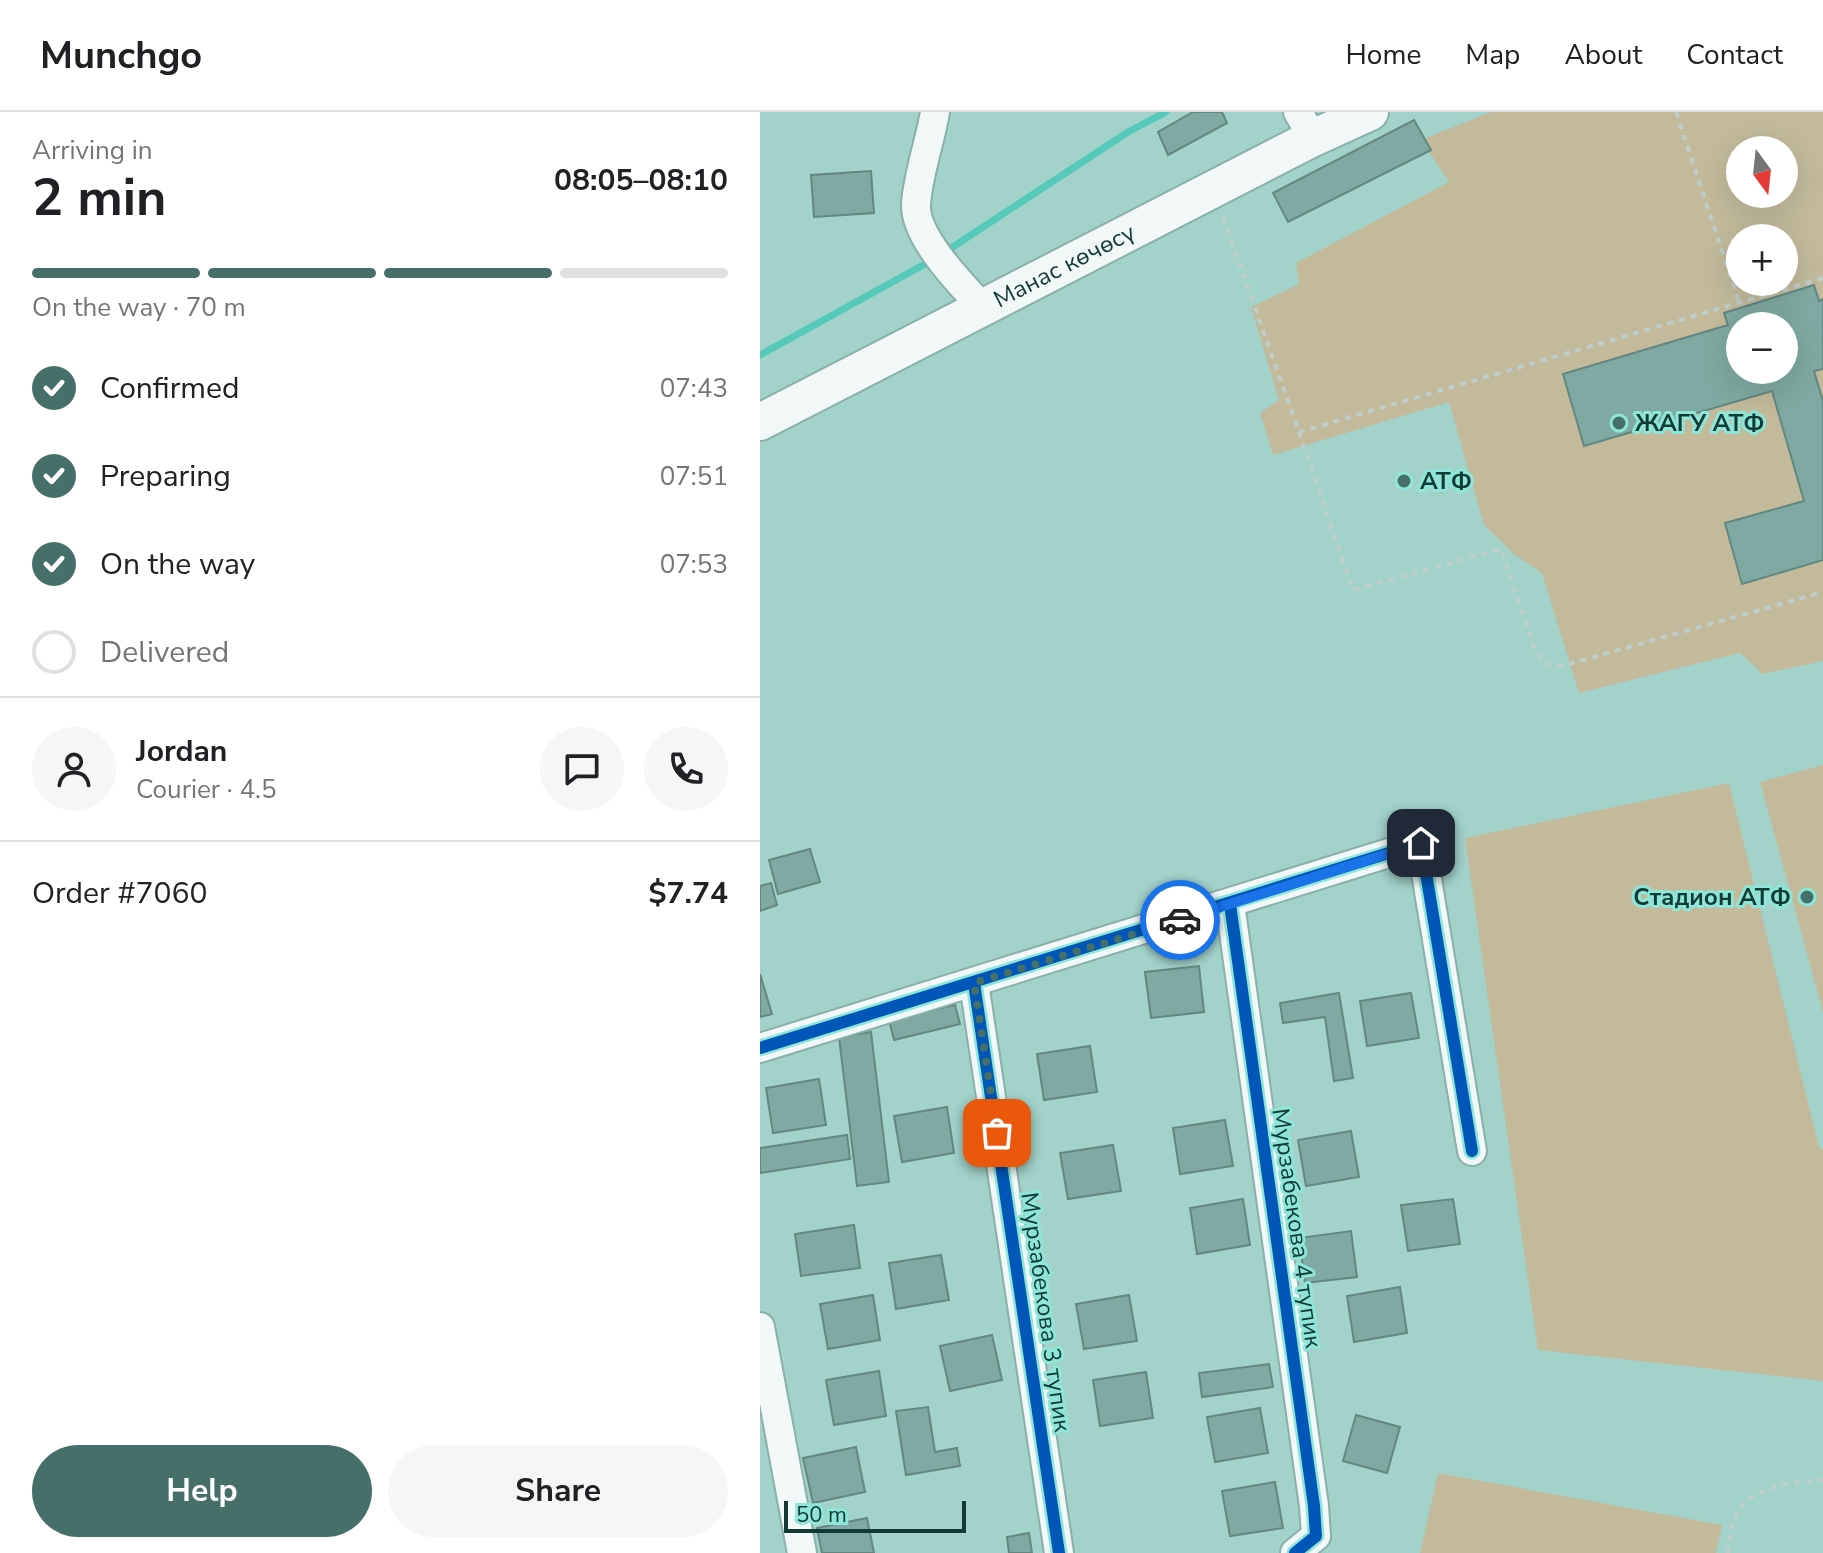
<!DOCTYPE html>
<meta charset="utf-8">
<style>
body{margin:0;font-family:"Nunito Sans",sans-serif;background:#f6f6f6;color:#202124;height:100vh;display:flex;flex-direction:column;font-size:30px;white-space:nowrap}
*{box-sizing:border-box;margin:0}
p{font-size:26px;color:#757577}
.icon{flex:none;width:44px;height:44px;fill:none;stroke:currentColor;stroke-width:2;stroke-linecap:round;stroke-linejoin:round}
.map{position:relative;flex:1;overflow:hidden}
.drawer{display:flex;flex-direction:column;background:#fff;width:760px}
.drawer>*{flex:none}
.needle{width:52px;rotate:165deg}
.tools{position:absolute;left:966px;top:24px;display:grid;gap:16px}
.tools a{display:grid;place-items:center;width:72px;height:72px;border-radius:50%;background:#fff;box-shadow:0 8px 32px #0002;font-size:40px}
.scale{position:absolute;left:24px;bottom:20px;width:182px;box-sizing:border-box;padding-left:8px;border:4px solid #143a35;border-top:0;font-size:22px;line-height:28px;white-space:nowrap;color:#143a35;-webkit-text-stroke:6px #8ee6d8;paint-order:stroke}
.pin{position:absolute;display:grid;place-items:center;width:68px;height:68px;color:#fff;margin:-34px;border-radius:16px;box-shadow:0 4px 12px #0006}
.courier{position:absolute;display:grid;place-items:center;width:80px;height:80px;margin:-40px;border:6px solid #1a73e8;border-radius:50%;background:#fff;color:#222;box-shadow:0 2px 10px #0007}
.overview em{font-style:normal;font-weight:700}
.overview div{display:flex;flex-direction:column-reverse}
.overview{display:flex;align-items:center;justify-content:space-between;height:136px;padding:0 32px}
h1{font-size:52px;font-weight:700;line-height:60px}
.bar{display:grid;grid-template-columns:repeat(4,1fr);gap:12px 8px;align-content:center;height:96px;padding:0 32px}
.bar i{height:10px;border-radius:6px;background:#e0e0e0}
.bar .on{background:#466f69}
.bar p{grid-column:span 4}
.line{display:flex;align-items:center;gap:20px;padding:0 32px;border-top:2px solid #e0e0e0}
.line div{flex:1}
.round{display:grid;place-items:center;flex:none;width:84px;height:84px;border-radius:42px;background:#f6f6f6}
ol{padding:0 32px;list-style:none}
li{display:flex;align-items:center;gap:24px;height:88px}
li p{margin-inline-start:auto}
li .icon{padding:8px;border-radius:50%;background:#466f69;color:#fff;stroke-width:4}
li:last-child{color:#757577}
li i{width:44px;height:44px;border:4px solid #e0e0e0;border-radius:50%}
.cta{display:flex;gap:16px;margin-top:auto;padding:16px 32px}
.cta a{flex:1;height:92px;border-radius:48px;background:#466f69;color:#fff;font-size:32px;font-weight:700;line-height:92px;text-align:center}
.cta a+a{background:#f6f6f6;color:#202124}
header{display:flex;align-items:center;gap:48px;box-sizing:border-box;height:112px;padding:0 40px;background:#fff;border-bottom:2px solid #e0e0e0}
header strong{font-size:38px}
nav{display:flex;gap:44px;margin-inline-start:auto;font-size:28px}
main{display:flex;flex:1;min-height:0}
.map>svg:first-child{display:block}
</style>
<header>
<strong>Munchgo</strong>
<nav><a>Home</a><a>Map</a><a>About</a><a>Contact</a></nav>
</header>
<main>
<section class="drawer">
<div class="overview"><div><h1>2 min</h1><p>Arriving in</p></div><em>08:05–08:10</em></div>
<div class="bar"><i class="on"></i><i class="on"></i><i class="on"></i><i></i><p>On the way · 70 m</p></div>
<ol>
<li><svg class="icon" aria-label="check" viewBox="0 0 24 24"><path d="M5 12l5 5 9-10"/></svg>Confirmed<p>07:43</p></li>
<li><svg class="icon" aria-label="check" viewBox="0 0 24 24"><path d="M5 12l5 5 9-10"/></svg>Preparing<p>07:51</p></li>
<li><svg class="icon" aria-label="check" viewBox="0 0 24 24"><path d="M5 12l5 5 9-10"/></svg>On the way<p>07:53</p></li>
<li><i></i>Delivered</li>
</ol>
<div class="line" style="height:144px"><a class="round"><svg class="icon" aria-label="person" viewBox="0 0 24 24"><circle cx="12" cy="8" r="4"/><path d="M4 21q1-7 8-7t8 7"/></svg></a><div><b>Jordan</b><p>Courier · 4.5</p></div><a class="round"><svg class="icon" aria-label="chat" viewBox="0 0 24 24"><path d="M4 5h16v11H9l-5 4z"/></svg></a><a class="round"><svg class="icon" aria-label="phone" viewBox="0 0 24 24"><path d="M5 4h4l2 5-3 2q2 4 5 5l2-3 5 2v4C11 20 4 13 5 4z"/></svg></a></div>
<div class="line" style="height:104px"><div>Order #7060</div><b>$7.74</b></div>
<div class="cta"><a>Help</a><a>Share</a></div>
</section>
<div class="map">
<svg width="1063" height="1441" viewBox="0 0 1063 1441">
<rect width="100%" height="100%" fill="#a2d2ca"/>
<!-- green -->
<g fill="#c2ba9b" fill-rule="evenodd">
<path d="M 731,0 L 1063,0 L 1063,549 L 1003,562 L 980,541 L 819,581 L 782,461 L 754,442 L 724,413 L 689,290 L 513,343 L 500,301 L 519,288 L 491,195 L 539,172 L 536,151 L 689,70 L 667,37 L 666,26 ZM 980,38 L 1024,38 L 1024,82 L 980,82 ZM 980,126 L 1024,126 L 1024,170 L 980,170 ZM 980,214 L 1024,214 L 1024,258 L 980,258 Z"/>
<polygon points="1063,653 1063,900 1000,670"/>
<polygon points="969,671 1059,1035 1063,1038 1063,1269 778,1238 705,726"/>
<polygon points="678,1361 962,1413 956,1441 660,1441"/>
</g>
<g fill="none" stroke-linecap="round" stroke-linejoin="round">
<!-- stream -->
<g stroke="#55cabb" stroke-width="7">
<polyline points="185,140 368,20 406,0"/>
<polyline points="0,243 174,147"/>
</g>
</g>
<!-- building -->
<g fill="#7fa9a2" stroke="#638781" stroke-width="2" fill-rule="evenodd">
<polygon points="433,0 462,0 467,11 408,43 398,20"/>
<polygon points="654,8 671,38 528,110 513,81"/>
<polygon points="111,59 114,101 54,105 51,63"/>
<path d="M 1054,173 L 1059,189 L 1063,187 L 1063,257 L 1054,259 L 1063,289 L 1063,448 L 982,472 L 965,411 L 1044,389 L 1012,279 L 824,334 L 803,262 L 968,213 L 964,201 ZM 980,214 L 1024,214 L 1024,258 L 980,258 Z"/>
<polygon points="50,737 60,770 18,782 9,748"/>
<polygon points="11,771 17,793 0,799 0,774"/>
<polygon points="439,854 444,900 391,906 385,860"/>
<polygon points="0,862 12,902 0,905"/>
<polygon points="579,881 593,966 574,969 565,905 523,911 520,891"/>
<polygon points="651,881 659,926 607,934 600,889"/>
<polygon points="195,893 200,912 134,928 129,908"/>
<polygon points="111,920 129,1070 97,1074 79,925"/>
<polygon points="330,934 337,980 284,988 277,942"/>
<polygon points="59,967 66,1013 13,1021 6,976"/>
<polygon points="187,995 194,1041 142,1050 134,1004"/>
<polygon points="465,1008 473,1054 420,1062 413,1016"/>
<polygon points="591,1019 599,1065 546,1074 538,1028"/>
<polygon points="87,1023 90,1047 0,1061 0,1036"/>
<polygon points="353,1033 361,1079 308,1087 300,1041"/>
<polygon points="483,1087 490,1133 437,1142 430,1096"/>
<polygon points="693,1087 700,1132 648,1139 641,1093"/>
<polygon points="94,1113 100,1156 41,1164 35,1122"/>
<polygon points="591,1119 597,1165 545,1171 539,1126"/>
<polygon points="181,1143 189,1188 136,1197 129,1151"/>
<polygon points="640,1175 647,1221 594,1230 587,1184"/>
<polygon points="113,1183 120,1228 68,1237 60,1192"/>
<polygon points="369,1183 377,1229 324,1237 316,1192"/>
<polygon points="232,1223 242,1268 190,1279 180,1234"/>
<polygon points="509,1252 513,1275 442,1285 439,1261"/>
<polygon points="119,1259 126,1304 74,1313 66,1268"/>
<polygon points="386,1260 393,1306 340,1314 333,1268"/>
<polygon points="168,1295 175,1340 197,1336 200,1354 146,1363 136,1299"/>
<polygon points="500,1296 508,1341 455,1350 447,1305"/>
<polygon points="596,1303 640,1315 627,1361 583,1349"/>
<polygon points="96,1335 105,1380 53,1391 43,1346"/>
<polygon points="515,1370 523,1416 470,1424 462,1379"/>
<polygon points="107,1406 114,1441 62,1441 57,1416"/>
<polygon points="269,1421 272,1441 249,1441 247,1425"/>
</g>
<g fill="none" stroke-linecap="round" stroke-linejoin="round">
<defs>
<g id="minor">
<path d="M 175,0 C 170,30 158,62 156,92 C 154,125 202,173 223,196"/>
<polyline points="538,0 553,26"/>
<polyline points="470,792 554,1394 556,1424 535,1441"/>
<polyline points="214,871 299,1441"/>
<polyline points="0,936 661,731 712,1039"/>
<polyline points="0,1215 42,1441"/>
</g>
<g id="major">
<path id="s1" d="M 0,310 L 553,26 L 610,0"/>
</g>
</defs>
<!-- minor casing -->
<use href="#minor" stroke="#89b0a9" stroke-width="32"/>
<!-- major casing -->
<use href="#major" stroke="#89b0a9" stroke-width="40"/>
<!-- path -->
<g stroke="#bececb" stroke-width="4" stroke-dasharray="6 6" stroke-linecap="butt">
<polyline points="916,0 979,190"/>
<polyline points="463,105 539,320 1063,166"/>
<polyline points="539,320 593,478 741,437 775,539 785,551 802,554 1063,480"/>
<path d="M 968,1441 C 970,1426 972,1410 979,1397 C 993,1375 1039,1368 1063,1368"/>
</g>
<!-- minor -->
<use href="#minor" stroke="#f1f8f7" stroke-width="28"/>
<!-- major -->
<use href="#major" stroke="#f1f8f7" stroke-width="36"/>
<defs>
<g id="cycleway">
<polyline points="470,792 554,1394 556,1424 535,1441"/>
<polyline points="214,871 299,1441"/>
<polyline points="0,936 661,731 712,1039"/>
</g>
</defs>
<!-- cycleway casing -->
<use href="#cycleway" stroke="#8ee6d8" stroke-width="17"/>
<!-- cycleway -->
<use href="#cycleway" stroke="#0057b8" stroke-width="12"/>
</g>
<g fill="none" stroke-linecap="round" stroke-linejoin="round">
<!-- done -->
<polyline stroke="#466f69" stroke-width="8" stroke-dasharray="0 14.4" points="237,1021 214,871 420,808"/>
<!-- route -->
<polyline stroke="#1a73e8" stroke-width="10" points="420,808 661,731"/>
</g>
<!-- markers -->
<g fill="#466f69" stroke="#8ee6d8" stroke-width="3">
<circle cx="859" cy="311" r="8"/>
<circle cx="644" cy="369" r="8"/>
<circle cx="1047" cy="785" r="8"/>
</g>
<g text-anchor="middle" dominant-baseline="central" stroke-width="6" stroke-linejoin="round" paint-order="stroke">
<!-- street labels -->
<g font-size="24" fill="#143a35" stroke="#8ee6d8">
<text stroke="none"><textPath href="#s1" startOffset="342">Манас көчөсү</textPath></text>
<text transform="translate(537 1116) rotate(82)">Мурзабекова 4 тупик</text>
<text transform="translate(286 1200) rotate(82)">Мурзабекова 3 тупик</text>
</g>
<!-- poi labels -->
<g font-size="24" font-weight="bold" fill="#143a35" stroke="#8ee6d8" text-anchor="start">
<text x="875" y="311">ЖАГУ АТФ</text>
<text x="660" y="369">АТФ</text>
<text x="1031" y="785" text-anchor="end">Стадион АТФ</text>
</g>
</g>
</svg>
<div class="tools">
<a><svg class="needle" viewBox="-14 -14 28 28"><path d="M0-13l5 13h-10z" fill="#e53935"/><path d="M0 13l5-13h-10z" fill="#757577"/></svg></a>
<a>+</a>
<a>−</a>
</div>
<div class="scale">50 m</div>
<div class="pin" style="left:237px;top:1021px;background:#ea580c"><svg class="icon" aria-label="bag" viewBox="0 0 24 24"><path d="M5 8h14l-1 12H6zM9 8a3 3 0 0 1 6 0"/></svg></div>
<div class="pin" style="left:661px;top:731px;background:#1f2937"><svg class="icon" aria-label="home" viewBox="0 0 24 24"><path d="M3 11l9-7 9 7M6 9v11h12V9"/></svg></div>
<div class="courier" style="left:420px;top:808px"><svg class="icon" aria-label="car" viewBox="0 0 24 24"><path d="M5 17H2v-5l4-1 3-4h7l3 4 3 1v5h-3M9 17h6M6 11h13"/><circle cx="7" cy="17" r="2"/><circle cx="17" cy="17" r="2"/></svg></div>
</div>
</main>
